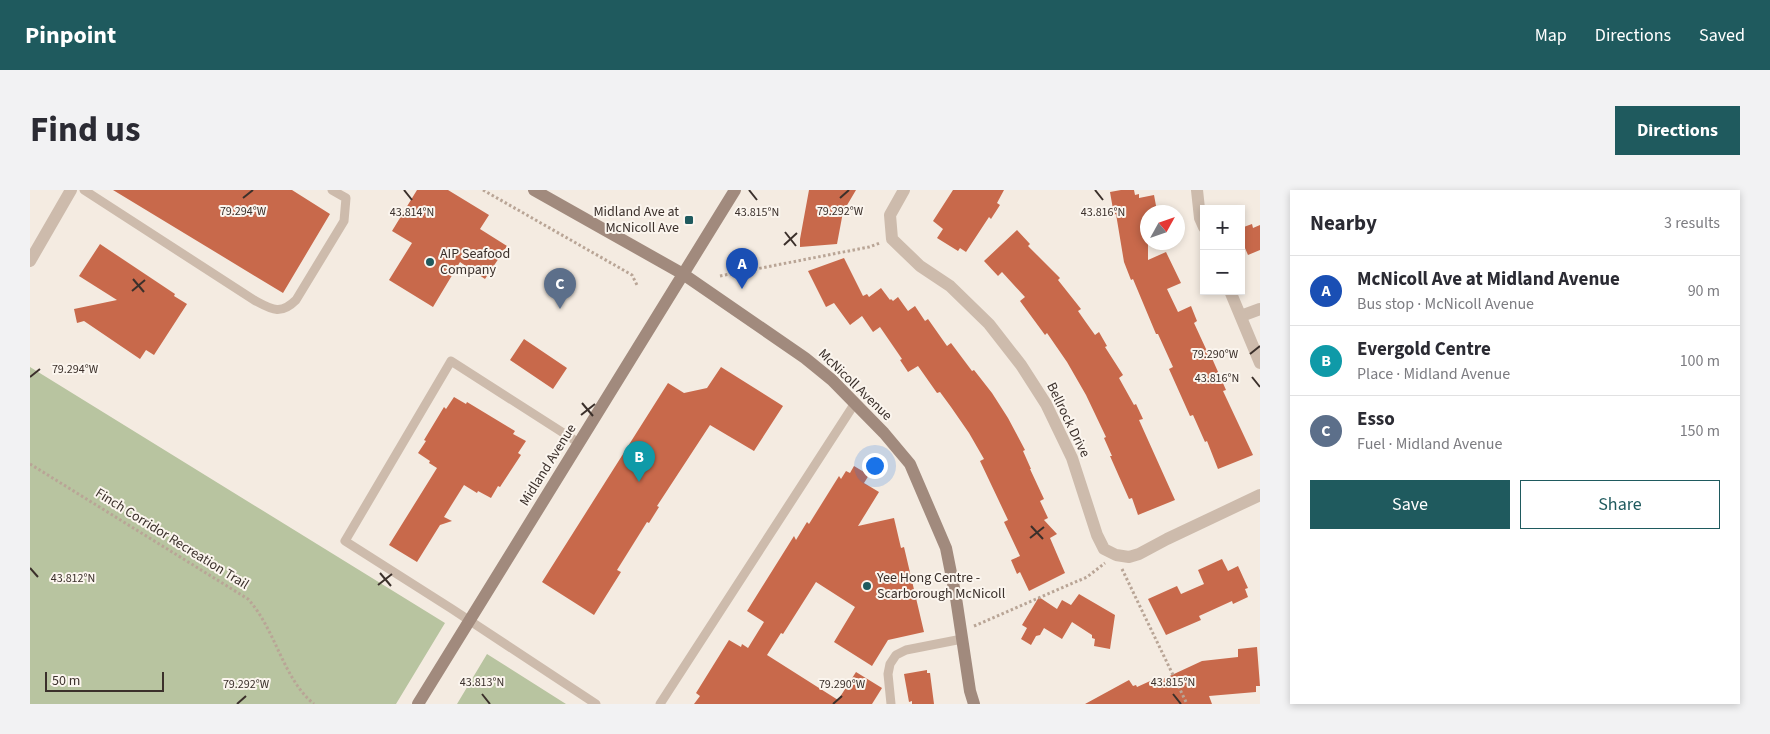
<!DOCTYPE html>
<html lang="en">
<head>
<meta charset="utf-8">
<style>
  :root { --surface:#fff; --page:#f2f2f3; --text:#2b2b33; --muted:#7c7c81; --line:#e1e1e2; --accent:#1f5a5e }
  body { margin:0; font-family:"Source Sans 3",sans-serif; background:var(--page); color:var(--text) }
  .controls { position:absolute; right:15px; top:15px; display:grid; overflow:hidden; border-radius:0px; box-shadow:0 2px 8px #0003 }
  .controls button { width:45px; height:45px; display:grid; place-items:center; padding:0; border:0; border-bottom:1px solid var(--line); background:var(--surface); color:var(--text); font:25px sans-serif }
  .compass { position:absolute; left:1110px; top:15px; width:45px; height:45px; border-radius:50%; background:var(--surface); box-shadow:0 2px 8px #0003; rotate:50deg }
  .scale { position:absolute; left:15px; bottom:12px; width:119px; box-sizing:border-box; padding-left:5px; border:2px solid #3b302b; border-top:0; font-size:14px; line-height:18px; white-space:nowrap; color:#3b302b; -webkit-text-stroke:4px #fbf5ee; paint-order:stroke }
  .you { position:absolute; left:844px; top:275px; width:18px; height:18px; margin:-12px; border:4px solid #fff; border-radius:50%; background:#1a73e8; box-shadow:0 0 0 8px #1a73e833 }
  .badge { display:grid; place-items:center; width:32px; height:32px; border-radius:50%; background:var(--accent); color:#fff; font-size:16px; font-weight:700 }
  .pin { position:absolute; translate:-50% -41px; filter:drop-shadow(0 1px 2px #0008) }
  .pin::after { content:''; position:absolute; top:26px; width:18px; height:15px; background:inherit; clip-path:polygon(0 0,100% 0,50% 100%) }
  .list { margin:0; padding:0; list-style:none }
  h2 { display:flex; justify-content:space-between; align-items:center; height:65px; margin:0; padding:0 20px; font-size:21px }
  h2 small { font-size:16px; font-weight:400; color:var(--muted) }
  .list li { display:grid; grid-template-columns:32px 1fr auto; gap:15px; align-items:center; box-sizing:border-box; height:70px; padding:0 20px; border-top:1px solid var(--line) }
  .list b { display:block; font-size:19px; white-space:nowrap }
  .list p { margin:0; font-size:16px; white-space:nowrap; color:var(--muted) }
  .list em { font-size:16px; font-style:normal; color:var(--muted) }
  .actions { display:flex; gap:10px; padding:15px 20px }
  .actions a { flex:1; padding:11px 0; border:1px solid var(--accent); border-radius:0px; text-align:center; font-size:18px; color:var(--accent) }
  .actions .main { background:var(--accent); color:#fff }
  .map { position:relative; flex:none; width:1230px; height:514px; overflow:hidden; border-radius:0px }
  header { display:flex; align-items:center; gap:30px; box-sizing:border-box; height:70px; padding:0 25px; background:var(--accent); color:#fff }
  header strong { font-size:24px }
  nav { display:flex; gap:28px; margin-inline-start:auto; font-size:18px }
  .intro { display:flex; align-items:center; justify-content:space-between; box-sizing:border-box; height:120px; padding:0 30px }
  h1 { margin:0; font-size:35px }
  .button { padding:12px 22px; border-radius:0px; background:var(--accent); color:#fff; font-size:18px; font-weight:700 }
  main { display:flex; gap:30px; padding:0 30px }
  aside { flex:1; background:var(--surface); border-radius:0px; box-shadow:0 2px 8px #0003 }
  .map>svg:first-child { display:block }
  .green { fill:#b8c4a0 }
  .building { fill:#c8694b }
  .lines { fill:none; stroke-linecap:round; stroke-linejoin:round }
  .path { stroke:#b9a596; stroke-width:3; stroke-dasharray:2.5 2.5; stroke-linecap:butt }
  .service { stroke:#cdbbac; stroke-width:9 }
  .minor { stroke:#cdbbac; stroke-width:12 }
  .tertiary { stroke:#cdbbac; stroke-width:12 }
  .secondary { stroke:#a18a7d; stroke-width:12 }
  .ticks { fill:none; stroke:#3b302b; stroke-width:2 }
  .poi-dot { fill:#1f5a5e; stroke:#fbf5ee; stroke-width:2 }
  .labels { text-anchor:middle; dominant-baseline:central; stroke-width:4; stroke-linejoin:round; paint-order:stroke }
  .poi-label { font-size:14px; fill:#3b302b; stroke:#fbf5ee; text-anchor:start }
  .street-label { font-size:14px; fill:#3b302b; stroke:#fbf5ee }
  .ticks-label { font-size:12px; text-anchor:middle; fill:#3b302b; stroke:#fbf5ee; stroke-width:4; stroke-linejoin:round; paint-order:stroke }
</style>
</head>
<body>
<header>
<strong>Pinpoint</strong>
<nav><a>Map</a><a>Directions</a><a>Saved</a></nav>
</header>
<div class="intro"><h1>Find us</h1><a class="button">Directions</a></div>
<main>
<div class="map">
<svg width="1230" height="514" viewBox="0 0 1230 514">
  <rect width="100%" height="100%" fill="#f4ebe1"/>
  <path class="green" d="M 0,177 L 415,433 L 366,514 L 0,514 Z
    M 457,464 L 536,514 L 427,514 Z"/>
  <path class="building" d="M 83,0 L 262,0 L 300,24 L 253,103 Z
    M 387,0 L 418,0 L 459,25 L 450,39 L 477,56 L 455,89 L 430,72 L 403,117 L 359,90 L 382,53 L 362,41 Z
    M 779,0 L 826,0 L 813,22 L 807,54 L 770,57 L 770,49 Z
    M 923,0 L 974,0 L 967,13 L 970,15 L 961,29 L 959,27 L 936,62 L 930,58 L 928,61 L 907,48 L 913,39 L 903,31 Z
    M 1091,0 L 1104,0 L 1105,5 L 1109,4 L 1109,8 L 1124,5 L 1127,21 L 1118,22 L 1118,70 L 1136,62 L 1151,93 L 1137,99 L 1148,122 L 1161,116 L 1167,131 L 1164,133 L 1176,159 L 1177,159 L 1181,166 L 1196,200 L 1193,201 L 1223,265 L 1188,279 L 1177,251 L 1175,252 L 1163,225 L 1160,226 L 1139,179 L 1143,177 L 1128,144 L 1126,144 L 1103,89 L 1101,90 L 1094,72 L 1086,24 L 1084,25 L 1080,2 Z
    M 1222,34 L 1223,38 L 1230,35 L 1230,60 L 1218,65 L 1211,49 L 1211,38 Z
    M 987,40 L 1000,54 L 998,56 L 1030,88 L 1028,90 L 1051,119 L 1048,121 L 1055,131 L 1065,145 L 1069,142 L 1077,156 L 1075,157 L 1093,185 L 1089,188 L 1104,215 L 1106,214 L 1113,229 L 1109,230 L 1145,310 L 1108,325 L 1102,308 L 1099,309 L 1080,266 L 1082,266 L 1074,248 L 1076,247 L 1056,205 L 1037,172 L 1017,143 L 1015,145 L 990,111 L 995,107 L 972,82 L 968,86 L 954,71 Z
    M 70,54 L 145,104 L 144,106 L 157,114 L 124,165 L 116,160 L 110,169 L 54,131 L 47,133 L 44,119 L 87,110 L 49,86 Z
    M 814,68 L 833,106 L 837,104 L 839,107 L 851,98 L 860,110 L 861,109 L 863,111 L 868,107 L 878,121 L 885,116 L 895,131 L 898,129 L 917,156 L 921,153 L 942,181 L 944,180 L 962,203 L 978,228 L 995,260 L 993,261 L 1001,279 L 1000,279 L 1014,309 L 1010,311 L 1018,328 L 1014,330 L 1027,344 L 1020,348 L 1035,383 L 999,401 L 990,382 L 987,384 L 981,370 L 990,366 L 974,332 L 978,330 L 950,271 L 954,269 L 939,243 L 921,217 L 910,202 L 907,203 L 888,176 L 878,182 L 870,170 L 872,169 L 850,137 L 843,142 L 832,126 L 820,135 L 804,113 L 796,117 L 778,81 Z
    M 494,149 L 537,178 L 523,199 L 480,170 Z
    M 691,177 L 753,216 L 724,261 L 680,235 L 627,316 L 629,317 L 619,333 L 617,332 L 587,380 L 591,382 L 564,425 L 512,392 L 638,193 L 654,203 L 677,198 Z
    M 424,207 L 436,214 L 437,212 L 485,241 L 483,244 L 496,251 L 488,263 L 491,265 L 470,297 L 468,296 L 461,308 L 448,301 L 447,303 L 434,295 L 414,327 L 422,331 L 410,335 L 387,372 L 359,355 L 407,278 L 399,273 L 400,271 L 388,263 L 396,251 L 394,250 L 414,217 L 416,219 Z
    M 824,276 L 839,285 L 834,293 L 849,302 L 828,336 L 864,328 L 871,358 L 874,357 L 894,442 L 858,450 L 842,476 L 804,452 L 825,417 L 786,392 L 753,444 L 751,443 L 737,465 L 808,510 L 826,482 L 852,498 L 842,514 L 664,514 L 670,506 L 666,503 L 699,450 L 711,457 L 712,454 L 718,458 L 734,432 L 717,421 L 764,346 L 766,350 L 777,332 L 779,334 L 809,286 L 811,289 L 816,281 L 820,283 Z
    M 1192,369 L 1198,381 L 1208,376 L 1218,398 L 1215,399 L 1218,407 L 1203,414 L 1202,411 L 1169,426 L 1171,430 L 1136,445 L 1118,409 L 1147,396 L 1151,404 L 1174,394 L 1168,380 Z
    M 1049,404 L 1085,425 L 1080,459 L 1064,456 L 1065,449 L 1062,448 L 1062,445 L 1042,432 L 1032,449 L 1014,438 L 1010,445 L 1006,446 L 1001,455 L 991,449 L 997,438 L 992,435 L 1009,407 L 1027,419 L 1032,410 L 1041,415 Z
    M 1227,457 L 1230,496 L 1226,496 L 1226,502 L 1179,506 L 1182,514 L 1055,514 L 1099,490 L 1103,496 L 1106,495 L 1107,497 L 1129,487 L 1131,490 L 1172,471 L 1208,467 L 1208,459 Z
    M 897,480 L 897,483 L 900,483 L 904,514 L 882,514 L 882,511 L 879,512 L 874,484 Z"/>
  <g class="lines">
    <path class="path" d="M 453,0 L 602,85 L 608,97
      M 690,86 L 839,57 L 850,53
      M 0,274 L 218,409 C 246,440 253,489 284,514
      M 1092,379 L 1157,514
      M 944,436 L 1057,387 L 1075,373"/>
    <path class="service" d="M 54,0 L 224,110 C 241,119 250,126 266,110 L 314,31 L 316,8 L 302,0
      M 549,253 L 421,171 L 315,351 L 422,419 L 566,514
      M 630,514 L 825,213
      M 861,514 L 858,484 L 860,474 L 866,465 L 876,460 L 932,449"/>
    <path class="minor" d="M 874,0 L 860,25 L 862,49 L 890,76 L 920,96 L 959,134 L 991,175 L 1016,214 L 1042,268 L 1067,345 L 1074,359 L 1086,365 L 1099,367 L 1109,364 L 1137,349 L 1230,305
      M 0,71 L 41,0
      M 1211,126 L 1230,119"/>
    <path class="tertiary" d="M 1167,0 L 1170,28 L 1174,37
      M 1200,101 L 1230,173"/>
    <path class="secondary" d="M 504,0 L 653,84 L 775,168 L 802,190 L 854,243 L 880,274 L 916,358 L 926,408 L 940,501 L 944,514
      M 388,514 L 705,0"/>
  </g>
  <path class="ticks" d="M 374,0 L 382,10M 719,0 L 727,10M 1065,0 L 1073,10M 213,8 L 223,0M 810,8 L 819,0M 755,42 L 766,56M 754,55 L 767,43M 103,89 L 114,102M 102,101 L 115,90M 1220,164 L 1230,156M 0,187 L 10,179M 1222,187 L 1230,197M 552,213 L 563,226M 551,225 L 565,214M 1001,336 L 1013,349M 1000,348 L 1014,337M 0,378 L 8,387M 350,383 L 361,396M 348,395 L 362,384M 452,504 L 460,514M 1143,504 L 1151,514M 207,514 L 216,506M 803,514 L 812,506"/>
  <g class="poi-dot">
    <rect x="654" y="25" width="10" height="10" rx="2.5"/>
    <circle cx="400" cy="72" r="5"/>
    <circle cx="837" cy="396" r="5"/>
  </g>
  <g class="labels">
    <g class="poi-label">
      <text x="649" y="22" text-anchor="end">Midland Ave at<tspan x="649" dy="16">McNicoll Ave</tspan></text>
      <text x="410" y="64">AIP Seafood<tspan x="410" dy="16">Company</tspan></text>
      <text x="847" y="388">Yee Hong Centre -<tspan x="847" dy="16">Scarborough McNicoll</tspan></text>
    </g>
    <g class="street-label">
      <text transform="translate(825 195) rotate(44)">McNicoll Avenue</text>
      <text transform="translate(1038 230) rotate(64)">Bellrock Drive</text>
      <text transform="translate(518 275) rotate(-58)">Midland Avenue</text>
      <text transform="translate(142 349) rotate(32)">Finch Corridor Recreation Trail</text>
    </g>
  </g>
  <g class="ticks-label">
    <text x="810" y="25">79.292°W</text>
    <text x="213" y="25">79.294°W</text>
    <text x="382" y="26">43.814°N</text>
    <text x="727" y="26">43.815°N</text>
    <text x="1073" y="26">43.816°N</text>
    <text x="1185" y="168">79.290°W</text>
    <text x="45" y="183">79.294°W</text>
    <text x="1187" y="192">43.816°N</text>
    <text x="43" y="392">43.812°N</text>
    <text x="452" y="496">43.813°N</text>
    <text x="1143" y="496">43.815°N</text>
    <text x="216" y="498">79.292°W</text>
    <text x="812" y="498">79.290°W</text>
  </g>
</svg>
<div class="controls">
<button>+</button>
<button>−</button>
</div>
<svg class="compass" viewBox="-18 -18 36 36"><path d="M0-13l5 13h-10z" fill="#e53935"/><path d="M0 13l5-13h-10z" fill="#7c7c81"/></svg>
<div class="scale">50 m</div>
<div class="you"></div>
<div class="pin badge" style="left:712px;top:99px;background:#1a4fb4">A</div>
<div class="pin badge" style="left:609px;top:292px;background:#0f9aa8">B</div>
<div class="pin badge" style="left:530px;top:119px;background:#5c6f8a">C</div>
</div>
<aside>
<h2>Nearby<small>3 results</small></h2>
<ul class="list">
<li><span class="badge" style="background:#1a4fb4">A</span><div><b>McNicoll Ave at Midland Avenue</b><p>Bus stop · McNicoll Avenue</p></div><em>90 m</em></li>
<li><span class="badge" style="background:#0f9aa8">B</span><div><b>Evergold Centre</b><p>Place · Midland Avenue</p></div><em>100 m</em></li>
<li><span class="badge" style="background:#5c6f8a">C</span><div><b>Esso</b><p>Fuel · Midland Avenue</p></div><em>150 m</em></li>
</ul>
<div class="actions"><a class="main">Save</a><a>Share</a></div>
</aside>
</main>
</body>
</html>
